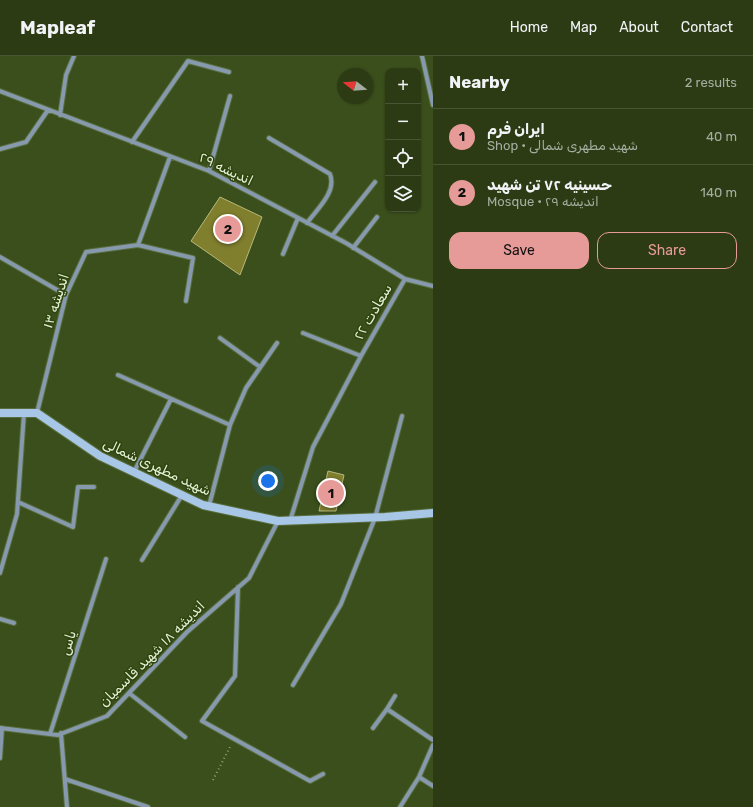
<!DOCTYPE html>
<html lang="en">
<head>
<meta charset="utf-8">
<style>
  :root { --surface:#2c3b14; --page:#34421d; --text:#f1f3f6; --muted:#a6ada0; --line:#485534; --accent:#e69b98 }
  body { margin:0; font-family:Rubik,"Noto Naskh Arabic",sans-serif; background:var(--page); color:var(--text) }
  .controls { position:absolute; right:12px; top:12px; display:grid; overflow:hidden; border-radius:8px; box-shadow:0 1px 3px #0004 }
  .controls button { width:36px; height:36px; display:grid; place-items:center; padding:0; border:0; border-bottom:1px solid var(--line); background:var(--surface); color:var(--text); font:20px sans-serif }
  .compass { position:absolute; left:337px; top:12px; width:36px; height:36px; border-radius:50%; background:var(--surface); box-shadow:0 1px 3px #0004; rotate:287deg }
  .you { position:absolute; left:268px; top:425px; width:14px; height:14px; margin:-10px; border:3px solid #fff; border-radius:50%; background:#1a73e8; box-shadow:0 0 0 6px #1a73e833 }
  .badge { display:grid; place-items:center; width:26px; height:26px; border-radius:50%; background:var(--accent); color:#111; font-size:13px; font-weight:700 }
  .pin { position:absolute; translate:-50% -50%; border:2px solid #fff; box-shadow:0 1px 4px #0006 }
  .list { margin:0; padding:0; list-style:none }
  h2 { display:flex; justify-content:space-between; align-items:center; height:52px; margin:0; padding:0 16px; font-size:17px }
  h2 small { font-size:13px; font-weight:400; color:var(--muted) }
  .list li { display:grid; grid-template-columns:26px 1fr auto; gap:12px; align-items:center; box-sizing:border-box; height:56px; padding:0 16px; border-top:1px solid var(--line) }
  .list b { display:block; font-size:15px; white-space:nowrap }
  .list p { margin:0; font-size:13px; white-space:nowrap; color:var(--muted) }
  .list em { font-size:13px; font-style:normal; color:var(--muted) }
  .actions { display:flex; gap:8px; padding:12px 16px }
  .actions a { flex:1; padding:9px 0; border:1px solid var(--accent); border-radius:12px; text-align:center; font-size:14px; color:var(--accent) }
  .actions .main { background:var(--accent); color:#111 }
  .icon { flex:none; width:22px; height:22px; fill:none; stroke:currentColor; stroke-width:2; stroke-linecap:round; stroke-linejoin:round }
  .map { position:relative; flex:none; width:433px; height:751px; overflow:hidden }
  header { display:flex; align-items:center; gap:24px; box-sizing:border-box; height:56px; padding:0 20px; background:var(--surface); border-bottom:1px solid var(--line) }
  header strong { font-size:19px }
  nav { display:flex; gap:22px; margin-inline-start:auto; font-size:14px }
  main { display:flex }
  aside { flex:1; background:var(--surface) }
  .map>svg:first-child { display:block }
  .building { fill:#807f2e; stroke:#b8b87b }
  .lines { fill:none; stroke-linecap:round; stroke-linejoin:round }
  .street-casing { stroke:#586c3c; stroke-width:6 }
  .secondary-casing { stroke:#586c3c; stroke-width:10 }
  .path { stroke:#8e9f77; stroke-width:2; stroke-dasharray:1 3; stroke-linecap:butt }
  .street { stroke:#8699ad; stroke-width:4 }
  .secondary { stroke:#a8c7e6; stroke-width:8 }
  .labels { text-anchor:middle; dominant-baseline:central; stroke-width:3; stroke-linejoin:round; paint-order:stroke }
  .street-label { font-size:14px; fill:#e2f0d4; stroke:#30440f }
</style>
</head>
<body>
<header>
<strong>Mapleaf</strong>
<nav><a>Home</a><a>Map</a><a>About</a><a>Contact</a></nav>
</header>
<main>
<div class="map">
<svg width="433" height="751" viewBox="0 0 433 751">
  <rect width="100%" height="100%" fill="#3a4f1b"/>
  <path class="building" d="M 220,141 L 262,161 L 240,219 L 191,185 Z
    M 328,415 L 344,419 L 336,455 L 319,455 Z"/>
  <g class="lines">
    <defs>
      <path id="street" d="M 422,0 L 433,49
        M 0,35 L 209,115 L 346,187 L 405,223 L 433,230
        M 60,59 L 66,19 L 74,0
        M 269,82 L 330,118 C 337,136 317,153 307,167
        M 132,86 L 188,5 L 229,16
        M 0,93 L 26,86 L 48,54
        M 209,115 L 230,40
        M 332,180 L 375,126
        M 138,189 L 170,101
        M 353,192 L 377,161
        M 283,198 L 298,162
        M 0,201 L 66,239
        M 303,277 L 361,300
        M 220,282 L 260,311
        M 118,319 L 230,369
        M 37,357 L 66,239 L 86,196 L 138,189 L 193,202 L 186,245
        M 134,416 L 171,343
        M 18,446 L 73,471 L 78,431 L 94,431
        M 209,450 L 230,369 L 246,332 L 277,287
        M 290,465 L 313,391 L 361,300 L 405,223
        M 142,504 L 182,439
        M 0,517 L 17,458 L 24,357
        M 238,531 L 235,620 L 202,665 L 310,725 L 323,718
        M 0,563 L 14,567
        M 293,629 L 341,548 L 375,462 L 402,360
        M 129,637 L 185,681
        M 387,653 L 395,640
        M 0,672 L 58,679 L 107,660 L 187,576 L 249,522 L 278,465
        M 373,672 L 387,653 L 433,684
        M 61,677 L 67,751
        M 50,678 L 106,503
        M 0,702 L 2,672
        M 419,721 L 433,730
        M 65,723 L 148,751
        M 400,751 L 419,721 L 433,689"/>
      <path id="secondary" d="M 0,357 L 37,357 L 100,400 L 203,449 L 278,465 L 385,461 L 433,457"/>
    </defs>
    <use href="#street" class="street-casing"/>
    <use href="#secondary" class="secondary-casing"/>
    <path class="path" d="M 213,724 L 231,689"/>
    <use href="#street" class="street"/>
    <use href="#secondary" class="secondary"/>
  </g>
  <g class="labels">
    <g class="street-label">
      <text transform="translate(226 113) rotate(26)">اندیشه ۲۹</text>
      <text transform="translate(56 245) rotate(-72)">اندیشه ۱۳</text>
      <text transform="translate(373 256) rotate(-60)">سعادت ۲۲</text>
      <text transform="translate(157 411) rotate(25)">شهید مطهری شمالی</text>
      <text transform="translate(68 587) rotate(-72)">یاس</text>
      <text transform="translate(152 598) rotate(-45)">اندیشه ۱۸ شهید قاسمیان</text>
    </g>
  </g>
</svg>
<div class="controls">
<button>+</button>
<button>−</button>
<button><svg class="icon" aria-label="locate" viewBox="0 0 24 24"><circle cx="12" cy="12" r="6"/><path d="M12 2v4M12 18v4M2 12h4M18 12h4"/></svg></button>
<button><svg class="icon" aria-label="layers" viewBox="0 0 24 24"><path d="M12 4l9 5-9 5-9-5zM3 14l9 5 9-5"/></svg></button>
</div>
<svg class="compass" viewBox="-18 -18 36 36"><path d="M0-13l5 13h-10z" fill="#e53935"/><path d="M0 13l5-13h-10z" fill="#a6ada0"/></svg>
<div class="you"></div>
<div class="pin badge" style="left:331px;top:437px">1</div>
<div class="pin badge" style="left:228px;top:173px">2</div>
</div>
<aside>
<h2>Nearby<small>2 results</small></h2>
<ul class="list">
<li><span class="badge">1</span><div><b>ایران فرم</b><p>Shop · شهید مطهری شمالی</p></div><em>40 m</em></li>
<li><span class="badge">2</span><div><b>حسینیه ۷۲ تن شهید</b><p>Mosque · اندیشه ۲۹</p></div><em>140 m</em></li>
</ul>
<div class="actions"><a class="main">Save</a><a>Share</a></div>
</aside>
</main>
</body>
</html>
